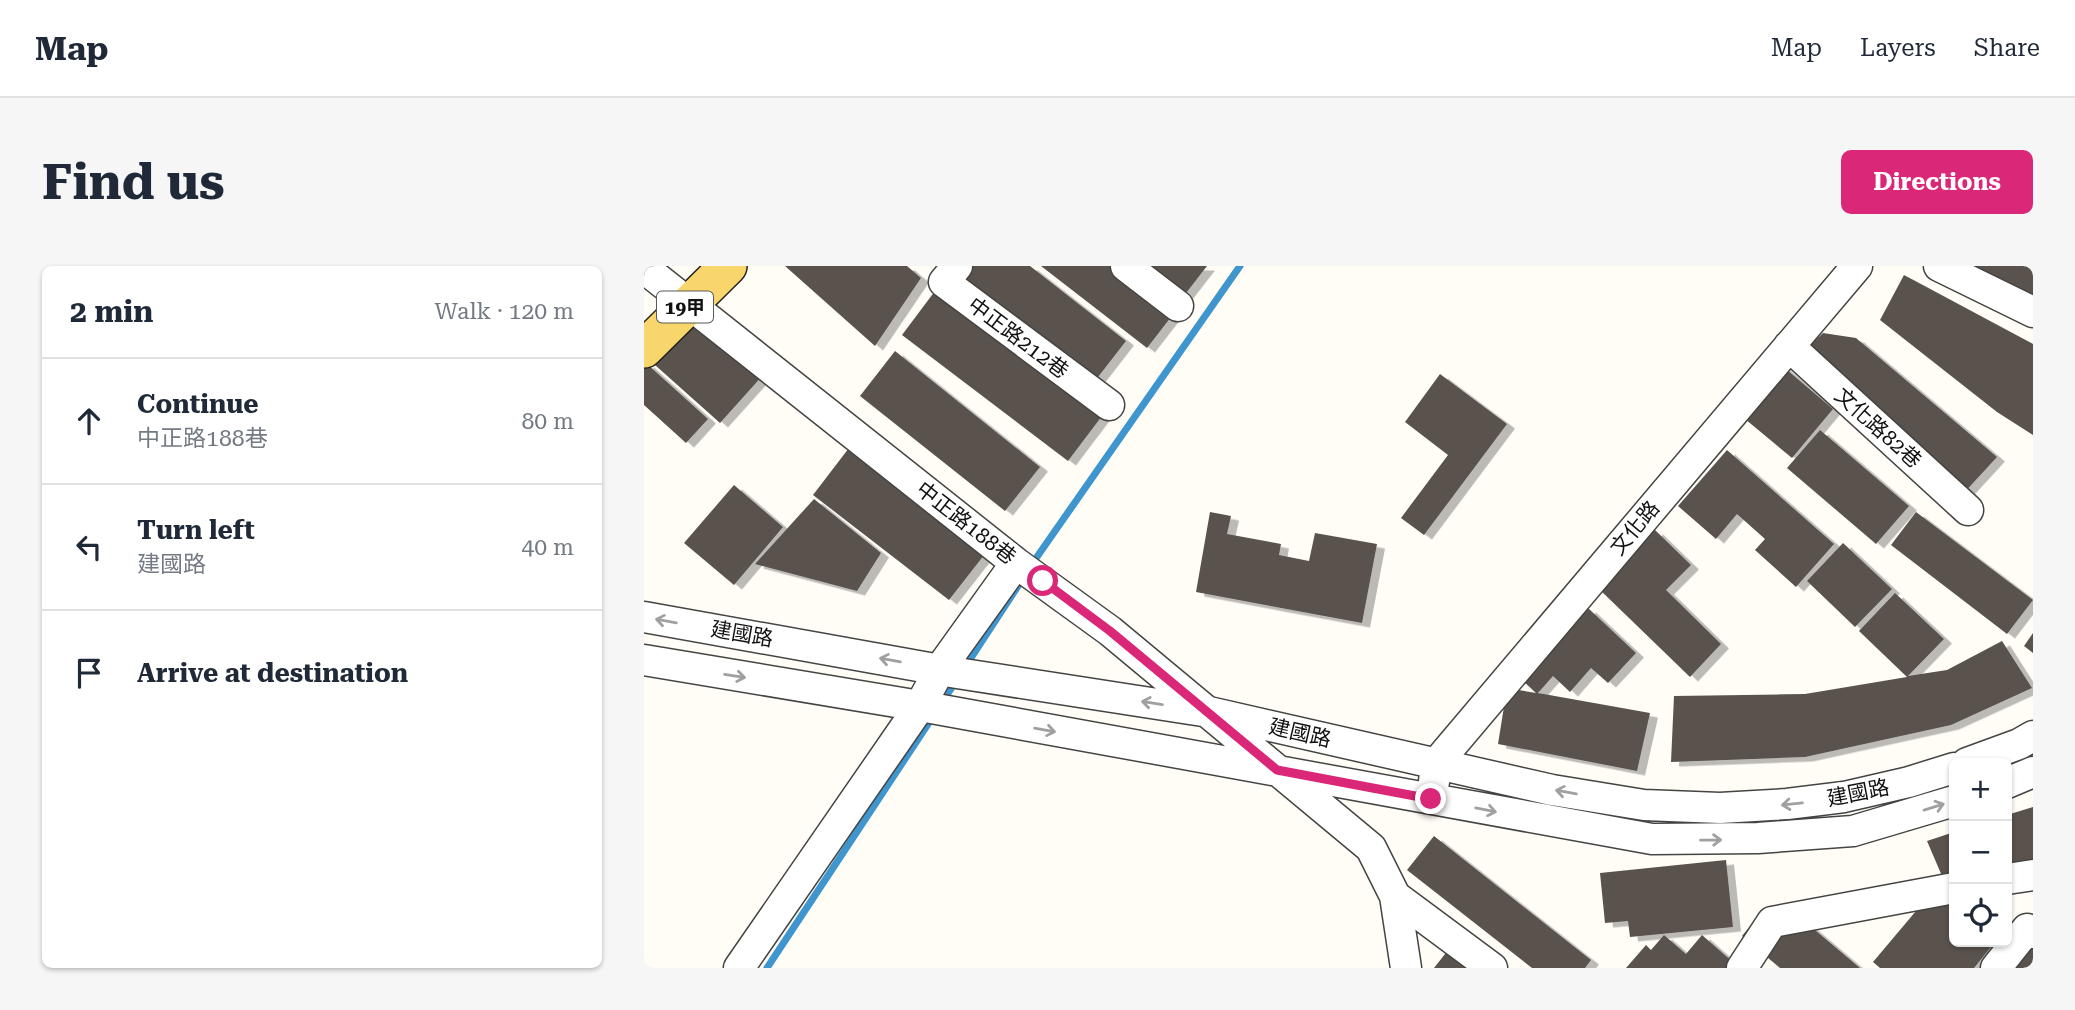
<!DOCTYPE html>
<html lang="en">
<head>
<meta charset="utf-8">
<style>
  :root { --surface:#fff; --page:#f6f6f7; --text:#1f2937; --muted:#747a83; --line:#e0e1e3; --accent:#db2777 }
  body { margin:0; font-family:"Roboto Serif","Noto Sans TC",serif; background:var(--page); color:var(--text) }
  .controls { position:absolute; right:21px; bottom:21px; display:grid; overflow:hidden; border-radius:10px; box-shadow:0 2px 5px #0004 }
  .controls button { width:63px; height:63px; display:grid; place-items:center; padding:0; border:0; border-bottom:2px solid var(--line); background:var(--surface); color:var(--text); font:35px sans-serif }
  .stop { position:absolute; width:21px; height:21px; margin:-16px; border:5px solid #db2777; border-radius:50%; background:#fff }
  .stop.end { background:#db2777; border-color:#fff; box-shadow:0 2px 7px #0008 }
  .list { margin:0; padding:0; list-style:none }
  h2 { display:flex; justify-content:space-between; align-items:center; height:91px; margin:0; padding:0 28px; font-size:30px }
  h2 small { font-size:23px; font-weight:400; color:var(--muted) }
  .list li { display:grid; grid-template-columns:46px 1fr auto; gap:21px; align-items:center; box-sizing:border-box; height:126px; padding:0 28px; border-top:2px solid var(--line) }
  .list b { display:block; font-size:26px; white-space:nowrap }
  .list p { margin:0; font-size:23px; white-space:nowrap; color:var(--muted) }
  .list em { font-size:23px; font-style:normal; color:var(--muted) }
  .icon { flex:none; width:38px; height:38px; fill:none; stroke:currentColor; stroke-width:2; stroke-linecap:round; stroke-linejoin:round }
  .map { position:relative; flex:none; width:1389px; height:702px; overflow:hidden; border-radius:10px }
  header { display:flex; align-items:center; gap:42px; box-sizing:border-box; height:98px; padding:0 35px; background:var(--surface); border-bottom:2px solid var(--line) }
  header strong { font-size:33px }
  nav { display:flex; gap:38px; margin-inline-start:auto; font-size:24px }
  .intro { display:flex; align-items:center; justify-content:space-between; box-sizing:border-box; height:168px; padding:0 42px }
  h1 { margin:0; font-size:49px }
  .button { padding:18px 32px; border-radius:10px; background:var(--accent); color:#fff; font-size:24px; font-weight:700 }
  main { display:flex; gap:42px; padding:0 42px }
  aside { flex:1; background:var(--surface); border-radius:10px; box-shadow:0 2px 5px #0004 }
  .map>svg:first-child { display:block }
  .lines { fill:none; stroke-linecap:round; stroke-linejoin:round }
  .stream { stroke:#3f96cf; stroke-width:7 }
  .building { fill:#5a524d; filter:url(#shadow) }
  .minor-casing { stroke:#444; stroke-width:33 }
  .major-casing { stroke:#222; stroke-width:40 }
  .minor { stroke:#fff; stroke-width:30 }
  .major { stroke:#f9d66b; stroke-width:37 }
  .oneway { stroke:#a0a0a0 }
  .route { stroke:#db2777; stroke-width:9 }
  .labels { text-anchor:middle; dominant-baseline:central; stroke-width:7; stroke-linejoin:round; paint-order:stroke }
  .shield { fill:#fff; stroke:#585858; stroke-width:2 }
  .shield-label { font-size:19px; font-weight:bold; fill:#111 }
  .street-label { font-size:21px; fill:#111; stroke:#fff }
</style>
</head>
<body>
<header>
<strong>Map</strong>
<nav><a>Map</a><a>Layers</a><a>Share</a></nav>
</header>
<div class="intro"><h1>Find us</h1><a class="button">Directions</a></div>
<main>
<aside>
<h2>2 min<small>Walk · 120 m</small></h2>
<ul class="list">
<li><svg class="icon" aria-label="ahead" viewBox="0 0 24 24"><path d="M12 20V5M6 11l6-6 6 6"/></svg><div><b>Continue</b><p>中正路188巷</p></div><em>80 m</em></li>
<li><svg class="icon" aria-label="left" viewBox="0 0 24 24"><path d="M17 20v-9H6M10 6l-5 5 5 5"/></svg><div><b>Turn left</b><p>建國路</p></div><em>40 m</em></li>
<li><svg class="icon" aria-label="arrive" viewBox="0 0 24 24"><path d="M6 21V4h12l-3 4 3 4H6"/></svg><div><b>Arrive at destination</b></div></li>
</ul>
</aside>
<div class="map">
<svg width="1389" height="702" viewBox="0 0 1389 702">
  <defs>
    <filter id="shadow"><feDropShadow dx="8" dy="4.5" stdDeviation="0" flood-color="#0004"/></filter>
  </defs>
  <rect width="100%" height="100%" fill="#fffdf5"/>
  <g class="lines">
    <path class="stream" d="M 388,298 L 596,0
      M 321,401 L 380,311
      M 298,436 L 313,414
      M 123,702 L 290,449"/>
  </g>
  <path class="building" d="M 141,0 L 263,0 L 277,12 L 231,80 Z
    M 316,0 L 386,0 L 482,75 L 447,120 L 307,11 Z
    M 397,0 L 479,0 L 534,42 L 503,82 Z
    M 500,0 L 563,0 L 539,31 Z
    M 1314,0 L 1389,0 L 1389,39 Z
    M 1260,9 L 1389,78 L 1389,169 L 1353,146 L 1236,54 Z
    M 294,21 L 461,146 L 424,195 L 258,69 Z
    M 46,42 L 120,108 L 76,157 L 2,91 Z
    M 1179,67 L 1212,72 L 1353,191 L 1318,229 L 1153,91 Z
    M 251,85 L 396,201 L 361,245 L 216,130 Z
    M 2,97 L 64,153 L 42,177 L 0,139 L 0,99 Z
    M 1136,98 L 1189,143 L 1148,192 L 1095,148 Z
    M 796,108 L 863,158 L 780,269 L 757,252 L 804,189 L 761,156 Z
    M 1176,164 L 1265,240 L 1232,278 L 1143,202 Z
    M 208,178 L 344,284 L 305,334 L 169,229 Z
    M 1083,184 L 1190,278 L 1152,321 L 1111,284 L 1121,273 L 1093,248 L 1072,273 L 1034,240 Z
    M 90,219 L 139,261 L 90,319 L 40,277 Z
    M 170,233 L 237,287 L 213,325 L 111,298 Z
    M 566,246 L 587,250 L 583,268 L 637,278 L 635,289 L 665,295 L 671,267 L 733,278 L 718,357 L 552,326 Z
    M 1272,246 L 1389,334 L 1363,368 L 1247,279 Z
    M 1011,264 L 1047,299 L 1022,324 L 1077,378 L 1046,411 L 954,322 Z
    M 1199,277 L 1248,323 L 1211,361 L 1163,315 Z
    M 1251,327 L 1300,373 L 1264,410 L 1303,404 L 1358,375 L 1388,422 L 1307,459 L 1161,491 L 1027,496 L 1030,430 L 1161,428 L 1263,411 L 1215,365 Z
    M 944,342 L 992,387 L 964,417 L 947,402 L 926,426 L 909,410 L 894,427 L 1006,447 L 993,505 L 854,478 L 863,422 L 892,427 L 878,414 Z
    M 1389,367 L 1389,387 L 1380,380 Z
    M 1389,541 L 1389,602 L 1363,608 L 1363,549 Z
    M 1310,566 L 1310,613 L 1298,610 L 1283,575 Z
    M 790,570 L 947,694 L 941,702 L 888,702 L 763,604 Z
    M 1082,594 L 1089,661 L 986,671 L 984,655 L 961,657 L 956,607 Z
    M 1310,636 L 1310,676 L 1351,676 L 1330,702 L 1236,702 L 1229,696 L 1272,645 Z
    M 1152,648 L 1216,702 L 1136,702 L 1098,670 L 1112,653 Z
    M 1020,669 L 1042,688 L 1058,669 L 1090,697 L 1085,702 L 982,702 L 1002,679 L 1007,684 Z
    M 812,674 L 848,702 L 790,702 Z
    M 1389,678 L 1389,702 L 1359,702 Z"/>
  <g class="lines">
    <defs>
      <path id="minor" d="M 313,0 L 300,16 L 465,139
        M 482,0 L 534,40
        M 1295,0 L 1389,46
        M 0,2 L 372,297 L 466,365 L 727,582 L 751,630 L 762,702
        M 1145,80 L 1324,244
        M 0,351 L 313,407 L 565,446 L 908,524 L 1000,539 L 1076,542 L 1143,538 L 1200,531 L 1265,516 L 1310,502
        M 0,394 L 276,440 L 1008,573 L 1114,572 L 1209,565 L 1310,535
        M 1323,497 L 1375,478 L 1389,470
        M 790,516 L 792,498 L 1213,0
        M 1363,517 L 1389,506
        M 1363,613 L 1389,609
        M 751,630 L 848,702
        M 95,702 L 276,440 L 296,403 L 372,297
        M 1098,702 L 1128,656 L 1310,622
        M 1352,702 L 1383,663 L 1389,667"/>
      <path id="major" d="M 0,83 L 84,0"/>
    </defs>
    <use href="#minor" class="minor-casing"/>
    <use href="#major" class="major-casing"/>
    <use href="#minor" class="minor"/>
    <use href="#major" class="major"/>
  </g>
  <defs><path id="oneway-shaft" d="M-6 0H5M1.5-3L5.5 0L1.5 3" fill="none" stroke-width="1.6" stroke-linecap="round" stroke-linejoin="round" transform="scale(1.75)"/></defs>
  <g class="oneway">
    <use href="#oneway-shaft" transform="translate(22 355) rotate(-170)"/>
    <use href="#oneway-shaft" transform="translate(246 394) rotate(-170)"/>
    <use href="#oneway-shaft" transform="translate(91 410) rotate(9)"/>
    <use href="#oneway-shaft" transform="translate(508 437) rotate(-171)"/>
    <use href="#oneway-shaft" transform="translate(401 464) rotate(10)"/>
    <use href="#oneway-shaft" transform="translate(922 526) rotate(-170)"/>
    <use href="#oneway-shaft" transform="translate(1148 538) rotate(174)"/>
    <use href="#oneway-shaft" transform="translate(1290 541) rotate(-17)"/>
    <use href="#oneway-shaft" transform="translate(842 544) rotate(11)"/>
    <use href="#oneway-shaft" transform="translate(1067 574) rotate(-1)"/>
  </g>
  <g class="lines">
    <path class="route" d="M 399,315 L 466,365 L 633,504 L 787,533"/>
  </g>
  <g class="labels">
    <rect class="shield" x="13" y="25.5" width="56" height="31" rx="5"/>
    <g class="shield-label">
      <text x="41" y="41">19甲</text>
    </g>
    <g class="street-label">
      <text transform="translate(374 72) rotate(37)">中正路212巷</text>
      <text transform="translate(1234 162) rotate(42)">文化路82巷</text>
      <text transform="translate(322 257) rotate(38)">中正路188巷</text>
      <text transform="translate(991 262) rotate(-50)">文化路</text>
      <text transform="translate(98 368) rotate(10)">建國路</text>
      <text transform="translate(656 467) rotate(13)">建國路</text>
      <text transform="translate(1214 527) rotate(-11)">建國路</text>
    </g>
  </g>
</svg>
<div class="controls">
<button>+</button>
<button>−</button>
<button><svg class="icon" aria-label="locate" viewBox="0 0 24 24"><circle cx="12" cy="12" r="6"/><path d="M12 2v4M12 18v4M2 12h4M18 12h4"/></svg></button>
</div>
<div class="stop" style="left:399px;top:315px"></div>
<div class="stop end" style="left:787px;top:533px"></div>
</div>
</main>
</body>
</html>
